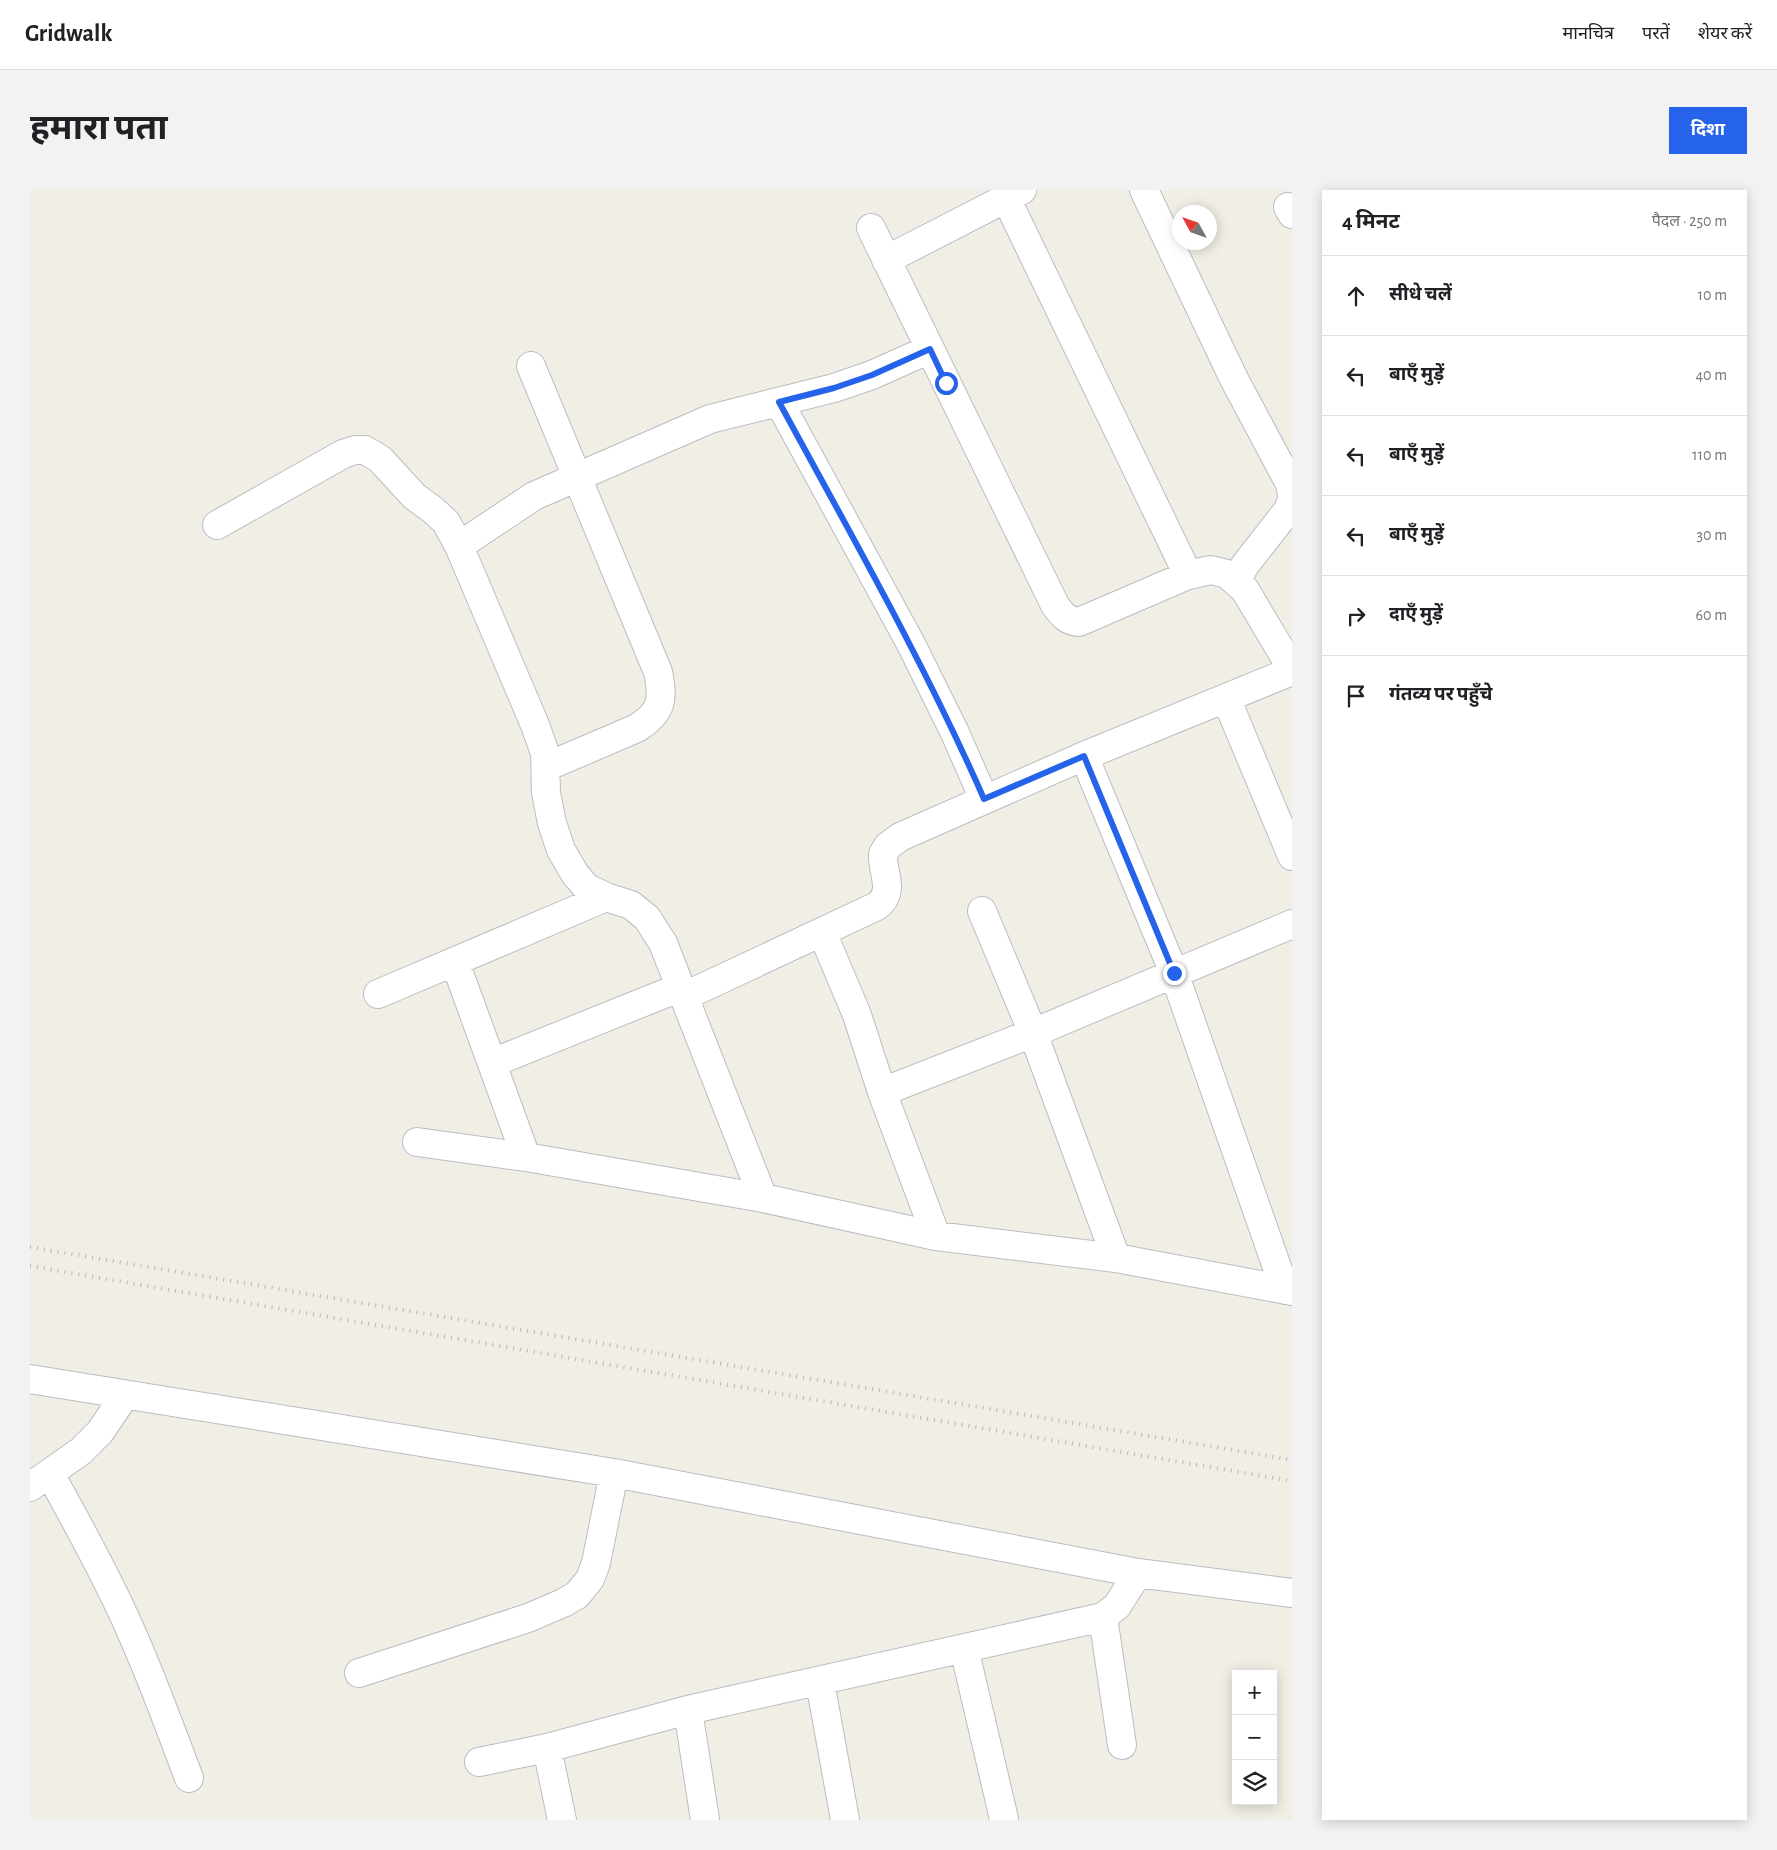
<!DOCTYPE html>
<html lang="hi">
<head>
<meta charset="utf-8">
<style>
  :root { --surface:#fff; --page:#f2f2f2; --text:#202124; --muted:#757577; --line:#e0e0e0; --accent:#2563eb }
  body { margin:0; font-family:"Alegreya Sans","Noto Sans Devanagari",sans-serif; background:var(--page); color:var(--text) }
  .controls { position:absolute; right:15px; bottom:15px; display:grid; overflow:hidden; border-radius:0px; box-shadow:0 2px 12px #0003 }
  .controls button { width:45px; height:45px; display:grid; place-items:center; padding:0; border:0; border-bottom:1px solid var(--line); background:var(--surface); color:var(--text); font:25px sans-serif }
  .compass { position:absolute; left:1142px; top:15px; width:45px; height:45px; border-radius:50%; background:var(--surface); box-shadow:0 2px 12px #0003; rotate:310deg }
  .stop { position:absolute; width:15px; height:15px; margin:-11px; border:4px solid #2563eb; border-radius:50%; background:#fff }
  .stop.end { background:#2563eb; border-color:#fff; box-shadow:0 1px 5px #0008 }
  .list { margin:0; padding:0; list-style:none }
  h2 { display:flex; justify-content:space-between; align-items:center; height:65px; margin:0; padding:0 20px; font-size:21px }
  h2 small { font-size:16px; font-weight:400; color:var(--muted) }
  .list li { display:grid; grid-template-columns:32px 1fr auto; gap:15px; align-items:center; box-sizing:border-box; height:80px; padding:0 20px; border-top:1px solid var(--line) }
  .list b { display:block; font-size:19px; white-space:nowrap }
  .list em { font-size:16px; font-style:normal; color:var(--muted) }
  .icon { flex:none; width:28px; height:28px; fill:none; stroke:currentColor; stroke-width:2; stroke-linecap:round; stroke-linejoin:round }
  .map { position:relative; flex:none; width:1262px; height:1630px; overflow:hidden; border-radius:0px }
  header { display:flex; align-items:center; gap:30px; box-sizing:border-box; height:70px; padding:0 25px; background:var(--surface); border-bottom:1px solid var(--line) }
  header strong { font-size:24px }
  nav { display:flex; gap:28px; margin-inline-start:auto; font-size:18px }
  .intro { display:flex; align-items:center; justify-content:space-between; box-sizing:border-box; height:120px; padding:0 30px }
  h1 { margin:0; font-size:35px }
  .button { padding:12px 22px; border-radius:0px; background:var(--accent); color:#fff; font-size:18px; font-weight:700 }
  main { display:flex; gap:30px; padding:0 30px }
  aside { flex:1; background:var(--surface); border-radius:0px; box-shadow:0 2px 12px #0003 }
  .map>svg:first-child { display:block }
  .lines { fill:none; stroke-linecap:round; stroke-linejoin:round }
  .street-casing { stroke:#babdc2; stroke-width:30 }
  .street { stroke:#fff; stroke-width:28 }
  .rail { stroke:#b6b7b7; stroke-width:4; stroke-dasharray:1 6; stroke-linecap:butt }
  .route { stroke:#2563eb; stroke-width:6 }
</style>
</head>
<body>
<header>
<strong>Gridwalk</strong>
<nav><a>मानचित्र</a><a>परतें</a><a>शेयर करें</a></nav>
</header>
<div class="intro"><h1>हमारा पता</h1><a class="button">दिशा</a></div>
<main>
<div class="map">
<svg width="1262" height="1630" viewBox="0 0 1262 1630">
  <rect width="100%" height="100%" fill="#f0eee5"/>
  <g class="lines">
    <defs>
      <path id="street" d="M 1114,0 L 1204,189 L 1260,294 L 1262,305
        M 976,8 L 1158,385
        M 1258,17 L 1262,24
        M 841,38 L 1025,415 C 1032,425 1037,431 1049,432 L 1158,385 L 1181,380 L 1197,384 L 1215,400 L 1262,479
        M 856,70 L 992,0
        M 501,176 L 628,482 C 634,510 632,522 607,538 L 516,577
        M 749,212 L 881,454 L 925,543 L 954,609
        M 187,335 L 313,264 L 325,260 L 335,260 L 350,269 L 384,306 L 403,320 L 416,332 L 429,356 L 505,535 L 515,563 L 516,603 L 522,633 L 531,660 L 545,684 L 557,698 L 576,707 L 601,715 L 617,728 L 633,753 L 733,1008
        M 429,356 L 504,306 L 680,229 L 804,198 L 842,185 L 900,159
        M 1206,391 L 1215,375 L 1258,320 L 1262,310
        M 1196,508 L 1262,666
        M 1054,566 L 1144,783 L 1255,1100
        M 952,721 L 1003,843 L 1086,1068
        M 792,742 L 827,825 L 852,902 L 906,1046
        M 425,772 L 496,967
        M 348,804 L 576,707
        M 655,806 L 847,716 C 866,701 852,684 853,664 L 858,656 L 870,647 L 1054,566 L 1262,481
        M 462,873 L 651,797
        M 852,902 L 1003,843 L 1262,734
        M 387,952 L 496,967 L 733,1008 L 906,1046 L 1086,1068 L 1262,1101
        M 0,1189 L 584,1283 L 1108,1383 L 1262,1403
        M 20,1284 C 44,1327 68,1371 89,1415 C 116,1472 137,1530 159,1588
        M 0,1297 L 51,1261 L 70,1242 L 95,1205
        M 1073,1427 L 1092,1555
        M 934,1458 L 974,1629
        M 329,1483 L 498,1428 L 533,1413 L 547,1405 L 560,1389 L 566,1373 L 584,1283
        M 790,1492 L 815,1630
        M 658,1520 L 675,1630
        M 517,1558 L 532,1630
        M 449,1572 L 517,1558 L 658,1520 L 1073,1427 L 1087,1416 L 1108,1383"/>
    </defs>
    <use href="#street" class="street-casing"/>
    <use href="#street" class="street"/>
    <path class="rail" d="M 0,1057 L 1262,1270
      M 0,1076 L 1262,1291"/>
  </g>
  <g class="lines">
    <path class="route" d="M 916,193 L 900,159 L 842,185 L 804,198 L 749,212 C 820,343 894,472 954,609 L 1054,566 L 1144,783"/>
  </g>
</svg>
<div class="controls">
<button>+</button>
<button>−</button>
<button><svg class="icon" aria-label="layers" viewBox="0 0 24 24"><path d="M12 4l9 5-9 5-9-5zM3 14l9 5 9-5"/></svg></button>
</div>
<svg class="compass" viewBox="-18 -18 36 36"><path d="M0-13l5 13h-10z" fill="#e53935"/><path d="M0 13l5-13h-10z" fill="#757577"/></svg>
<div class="stop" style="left:916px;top:193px"></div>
<div class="stop end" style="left:1144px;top:783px"></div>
</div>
<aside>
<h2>4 मिनट<small>पैदल · 250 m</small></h2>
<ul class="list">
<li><svg class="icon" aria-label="ahead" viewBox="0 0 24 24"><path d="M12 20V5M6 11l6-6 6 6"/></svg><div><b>सीधे चलें</b></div><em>10 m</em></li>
<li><svg class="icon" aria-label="left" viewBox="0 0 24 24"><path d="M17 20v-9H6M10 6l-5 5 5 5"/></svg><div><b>बाएँ मुड़ें</b></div><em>40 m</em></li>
<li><svg class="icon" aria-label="left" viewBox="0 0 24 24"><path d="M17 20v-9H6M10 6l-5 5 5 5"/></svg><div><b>बाएँ मुड़ें</b></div><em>110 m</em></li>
<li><svg class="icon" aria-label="left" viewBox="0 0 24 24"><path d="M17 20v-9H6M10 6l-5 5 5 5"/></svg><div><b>बाएँ मुड़ें</b></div><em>30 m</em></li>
<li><svg class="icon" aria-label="right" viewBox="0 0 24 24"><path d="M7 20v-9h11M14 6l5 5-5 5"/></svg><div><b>दाएँ मुड़ें</b></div><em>60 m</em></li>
<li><svg class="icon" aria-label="arrive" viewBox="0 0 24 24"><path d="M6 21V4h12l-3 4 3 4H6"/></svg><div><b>गंतव्य पर पहुँचे</b></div></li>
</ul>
</aside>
</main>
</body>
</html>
